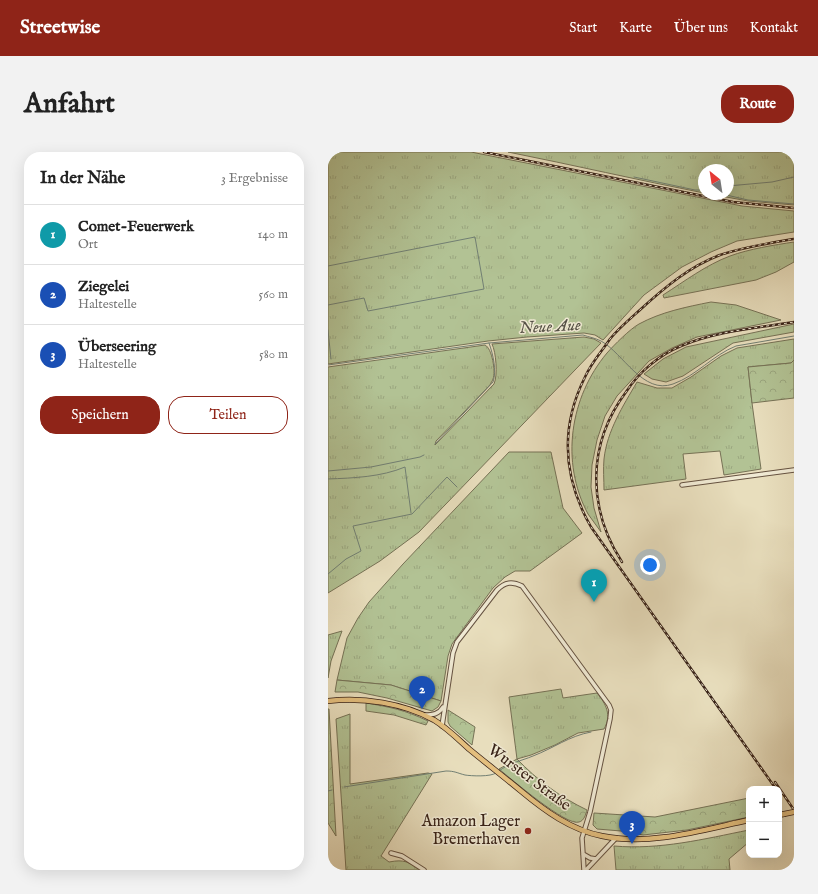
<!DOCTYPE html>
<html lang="de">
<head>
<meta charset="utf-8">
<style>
  :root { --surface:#fff; --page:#f2f2f2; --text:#222; --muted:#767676; --line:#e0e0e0; --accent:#8f2418 }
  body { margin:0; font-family:"IM FELL English",serif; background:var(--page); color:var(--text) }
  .controls { position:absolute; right:12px; bottom:12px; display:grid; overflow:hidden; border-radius:8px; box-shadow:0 4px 16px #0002 }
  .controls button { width:36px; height:36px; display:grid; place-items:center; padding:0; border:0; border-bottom:1px solid var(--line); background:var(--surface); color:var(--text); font:20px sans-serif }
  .compass { position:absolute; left:370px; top:12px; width:36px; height:36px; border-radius:50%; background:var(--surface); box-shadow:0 4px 16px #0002; rotate:330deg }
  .you { position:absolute; left:322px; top:413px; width:14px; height:14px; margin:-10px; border:3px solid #fff; border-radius:50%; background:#1a73e8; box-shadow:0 0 0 6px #1a73e833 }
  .badge { display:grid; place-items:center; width:26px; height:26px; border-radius:50%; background:var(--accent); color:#fff; font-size:13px; font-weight:700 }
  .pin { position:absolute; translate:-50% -33px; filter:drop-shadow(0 1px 2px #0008) }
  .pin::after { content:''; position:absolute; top:21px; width:14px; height:12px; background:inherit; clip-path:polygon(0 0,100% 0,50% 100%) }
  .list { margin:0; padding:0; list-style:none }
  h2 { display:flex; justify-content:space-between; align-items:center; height:52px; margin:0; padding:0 16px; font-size:17px }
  h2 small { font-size:13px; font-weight:400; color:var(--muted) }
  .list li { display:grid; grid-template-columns:26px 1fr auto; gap:12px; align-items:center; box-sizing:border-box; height:60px; padding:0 16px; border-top:1px solid var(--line) }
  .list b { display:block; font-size:15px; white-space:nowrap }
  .list p { margin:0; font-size:13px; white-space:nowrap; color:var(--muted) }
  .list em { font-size:13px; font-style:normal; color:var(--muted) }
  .actions { display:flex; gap:8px; padding:12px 16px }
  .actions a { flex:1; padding:9px 0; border:1px solid var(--accent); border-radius:16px; text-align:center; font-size:14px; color:var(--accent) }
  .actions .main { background:var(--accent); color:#fff }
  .map { position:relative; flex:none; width:466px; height:718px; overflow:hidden; border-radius:16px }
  header { display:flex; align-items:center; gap:24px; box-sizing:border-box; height:56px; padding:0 20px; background:var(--accent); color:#fff }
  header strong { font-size:19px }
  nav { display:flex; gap:22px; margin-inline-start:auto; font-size:14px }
  .intro { display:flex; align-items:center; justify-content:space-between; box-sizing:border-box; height:96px; padding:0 24px }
  h1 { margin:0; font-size:28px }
  .button { padding:10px 18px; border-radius:16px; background:var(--accent); color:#fff; font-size:14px; font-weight:700 }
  main { display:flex; gap:24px; padding:0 24px }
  aside { flex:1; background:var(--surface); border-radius:16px; box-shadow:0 4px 16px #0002 }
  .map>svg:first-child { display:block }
  .grass { fill:url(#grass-tufts); stroke:#767256 }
  .forest { fill:url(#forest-crowns); stroke:#767256 }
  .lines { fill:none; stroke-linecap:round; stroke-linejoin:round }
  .stream { stroke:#717f73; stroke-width:1 }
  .minor-casing { stroke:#655241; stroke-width:5.5 }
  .major-casing { stroke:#392318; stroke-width:6 }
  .minor { stroke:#f0ead4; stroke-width:3.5 }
  .major { stroke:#e4bf7e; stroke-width:4.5 }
  .rail-casing { stroke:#392318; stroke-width:2.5 }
  .rail { stroke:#f0ead4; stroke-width:1; stroke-dasharray:3; stroke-linecap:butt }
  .major-bridge-casing { stroke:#392318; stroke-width:6; stroke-linecap:butt }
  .major-bridge { stroke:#e4bf7e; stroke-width:4.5 }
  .poi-dot { fill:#8f2418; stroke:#f0ead4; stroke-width:1.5 }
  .labels { text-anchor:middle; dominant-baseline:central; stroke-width:3; stroke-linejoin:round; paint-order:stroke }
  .street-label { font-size:16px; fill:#392318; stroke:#f0ead4 }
  .poi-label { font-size:16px; fill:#392318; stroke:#f0ead4; text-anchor:end }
  .water-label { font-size:17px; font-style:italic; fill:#555146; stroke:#f0ead4 }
</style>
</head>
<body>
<header>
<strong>Streetwise</strong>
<nav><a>Start</a><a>Karte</a><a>Über uns</a><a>Kontakt</a></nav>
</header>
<div class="intro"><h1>Anfahrt</h1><a class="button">Route</a></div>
<main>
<aside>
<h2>In der Nähe<small>3 Ergebnisse</small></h2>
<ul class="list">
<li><span class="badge" style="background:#0f9aa8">1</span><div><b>Comet-Feuerwerk</b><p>Ort</p></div><em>140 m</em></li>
<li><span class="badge" style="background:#1a4fb4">2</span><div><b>Ziegelei</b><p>Haltestelle</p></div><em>560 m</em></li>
<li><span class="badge" style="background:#1a4fb4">3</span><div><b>Überseering</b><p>Haltestelle</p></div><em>580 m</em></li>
</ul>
<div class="actions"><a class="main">Speichern</a><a>Teilen</a></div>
</aside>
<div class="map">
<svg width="466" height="718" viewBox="0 0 466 718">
  <defs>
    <pattern id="grass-tufts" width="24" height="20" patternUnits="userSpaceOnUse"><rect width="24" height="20" fill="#b2c294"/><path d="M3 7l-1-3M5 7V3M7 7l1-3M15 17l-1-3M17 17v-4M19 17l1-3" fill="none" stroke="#9aa67f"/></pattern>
    <pattern id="forest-crowns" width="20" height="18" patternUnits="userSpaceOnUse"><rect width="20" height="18" fill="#b2c294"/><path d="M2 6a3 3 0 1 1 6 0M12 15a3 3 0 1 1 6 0" fill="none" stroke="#9aa67f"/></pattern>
  </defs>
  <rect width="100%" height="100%" fill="#e8debd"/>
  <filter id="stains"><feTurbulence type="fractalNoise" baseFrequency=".005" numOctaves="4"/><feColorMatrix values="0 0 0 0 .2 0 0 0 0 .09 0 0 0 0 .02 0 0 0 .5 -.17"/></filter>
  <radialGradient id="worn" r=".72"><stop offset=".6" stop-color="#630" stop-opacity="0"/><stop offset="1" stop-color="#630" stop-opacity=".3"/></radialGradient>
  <path class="grass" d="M 0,0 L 143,0 L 414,54 L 466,59 L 466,80 L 409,89 L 383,100 L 354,115 L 316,143 L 275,188 L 267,183 L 256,181 L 199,185 L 160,189 L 0,212 Z
    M 180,0 L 466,0 L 466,53 L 420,49 L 382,42 L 400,42 L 400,18 L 376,18 L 376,41 C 310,28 245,13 180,0 Z
    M 466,90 L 466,110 L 448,120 L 428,128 L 336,146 L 335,143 C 357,129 378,113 402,104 C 421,97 446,93 466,90 Z
    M 383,150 L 408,153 L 453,168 L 369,185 L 344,196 L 321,209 L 289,244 L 277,264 L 269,288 L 264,313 L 263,335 L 266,356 L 273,380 C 269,374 264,368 260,362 C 232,310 242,245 279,201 C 286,193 302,177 311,172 C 333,160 358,155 383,150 Z
    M 466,172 L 466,180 L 405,191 L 355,224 L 338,230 L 324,227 L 316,222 L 335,207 L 358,195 Z
    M 256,185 L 266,187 L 273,191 L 91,380 L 52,409 L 0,441 L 0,215 L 157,193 C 164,196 168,220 165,227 C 165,228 162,232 162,233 L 108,289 L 107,293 L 166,232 C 170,223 168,200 164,192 Z
    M 466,187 L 466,208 L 463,211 L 420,215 L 424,251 L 433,317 L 396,323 L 392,299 L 355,302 L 358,327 L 276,338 C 276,328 275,317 276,307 C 279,279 295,254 309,230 L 329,236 L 344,236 L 363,225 L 393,204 L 409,196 Z
    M 181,300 L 223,300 L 235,356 L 254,381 L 202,419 L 187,419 L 177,425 L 165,436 L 124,492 L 120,504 L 113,549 L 63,533 L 9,528 L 19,486 L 30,466 L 41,450 L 75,412 Z
    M 14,479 L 3,509 L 0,526 L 0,483 Z
    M 233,537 L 235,546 L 269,541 C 278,552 284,563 276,577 L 250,581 L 227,593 L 203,603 L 189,607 L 181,545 Z
    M 22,562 L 22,632 L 100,621 L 104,622 L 53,704 L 61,710 C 77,707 80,710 93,718 L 18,718 L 8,567 Z
    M 421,678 L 421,690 L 401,707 L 402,718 L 288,718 L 286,694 C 332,698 376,687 421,678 Z"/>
  <path class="forest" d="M 466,208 L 466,246 L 424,251 L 420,215 L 463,211 Z
    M 9,528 L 63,533 L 113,549 L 110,555 L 104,559 L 59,546 L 30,540 L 7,540 Z
    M 38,551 C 62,555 77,558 100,569 L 98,573 L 66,563 L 38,559 Z
    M 0,557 L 1,557 L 8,684 L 0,671 Z
    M 120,558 L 147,575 L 144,593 L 122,574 L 120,570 Z
    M 189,607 C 209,628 232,645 259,658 C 258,662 256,669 251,670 C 239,675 182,626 171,617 Z
    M 421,646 L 421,665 L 359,678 L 315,683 L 293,679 L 269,677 L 265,673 L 266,661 L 327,665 Z"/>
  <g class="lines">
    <path class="stream" d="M 306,25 L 367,38 L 376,38
      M 400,34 L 444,30 L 466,25
      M 394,42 L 420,48 L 466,52
      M 0,114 L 147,85 L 156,137 L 40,159 L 36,146 L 0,153
      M 0,178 L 3,207
      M 0,213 L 161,191 L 255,183 C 261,185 267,186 273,189 C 295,201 315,243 345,232 C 368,224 385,203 408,194 L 466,184
      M 107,292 L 165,230 C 169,219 165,202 161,191
      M 0,319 L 43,315 L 92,305 L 96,303
      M 0,327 C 26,326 53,325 77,315 L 83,361
      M 0,422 L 18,407 L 33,399 L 25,374 L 84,362 L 119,325 L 129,335
      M 171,619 C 181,611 193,609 205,604 C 226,596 241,584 263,580
      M 16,635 L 118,619 C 127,619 129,621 137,623 C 143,624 163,625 168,621
      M 0,639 L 4,638"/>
    <defs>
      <path id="minor" d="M 354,333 L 466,318
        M 97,563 C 105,563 111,562 115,555
        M 114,574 L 125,501 L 129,490 L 136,481 L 169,438 C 177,430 184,429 194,434 L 281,553 L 283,558 L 282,567 L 262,660 L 254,686 L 256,718
        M 63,701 L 74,704 L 96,718
        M 255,702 L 262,706 L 268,707
        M 258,718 L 288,686"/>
      <path id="major" d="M 0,549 C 35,545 75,551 106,568 C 119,576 130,587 141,597 C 158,611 176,625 193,639 C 217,659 243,678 274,684 C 323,694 374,678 421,668
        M 451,663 L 456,662"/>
    </defs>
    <use href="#minor" class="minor-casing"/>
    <use href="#major" class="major-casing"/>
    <use href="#minor" class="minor"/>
    <use href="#major" class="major"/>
    <defs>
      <path id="rail" d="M 156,0 L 405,50 L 466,56
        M 294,410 C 259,356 259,292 298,240 C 311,220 331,203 353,194 C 388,179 429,176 466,170
        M 447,630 L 466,658
        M 448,637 L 263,375 C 235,326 232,275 257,225 C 263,211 274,199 282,187 C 291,176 302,167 313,157 C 336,136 362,114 392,103 C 416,95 442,91 466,87"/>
    </defs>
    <use href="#rail" class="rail-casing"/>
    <use href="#rail" class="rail"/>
    <defs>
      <path id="major-bridge" d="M 456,662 L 466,660"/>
    </defs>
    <use href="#major-bridge" class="major-bridge-casing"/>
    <use href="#major-bridge" class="major-bridge"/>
  </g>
  <circle class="poi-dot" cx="200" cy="679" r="4"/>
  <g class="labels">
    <g class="street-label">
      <text transform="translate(201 626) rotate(37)">Wurster Straße</text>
    </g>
    <g class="poi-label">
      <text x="192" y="670">Amazon Lager<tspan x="192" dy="18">Bremerhaven</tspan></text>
    </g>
    <g class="water-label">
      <text transform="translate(222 175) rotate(-3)">Neue Aue</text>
    </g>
  </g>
  <rect width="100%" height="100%" filter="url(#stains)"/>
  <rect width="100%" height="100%" fill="url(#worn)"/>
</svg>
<div class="controls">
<button>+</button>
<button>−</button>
</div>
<svg class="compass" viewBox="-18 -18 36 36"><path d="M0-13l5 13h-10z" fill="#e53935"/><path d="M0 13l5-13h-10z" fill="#767676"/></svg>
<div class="you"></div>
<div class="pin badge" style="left:266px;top:450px;background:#0f9aa8">1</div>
<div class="pin badge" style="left:94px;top:557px;background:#1a4fb4">2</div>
<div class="pin badge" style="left:304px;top:692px;background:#1a4fb4">3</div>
</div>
</main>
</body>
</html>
